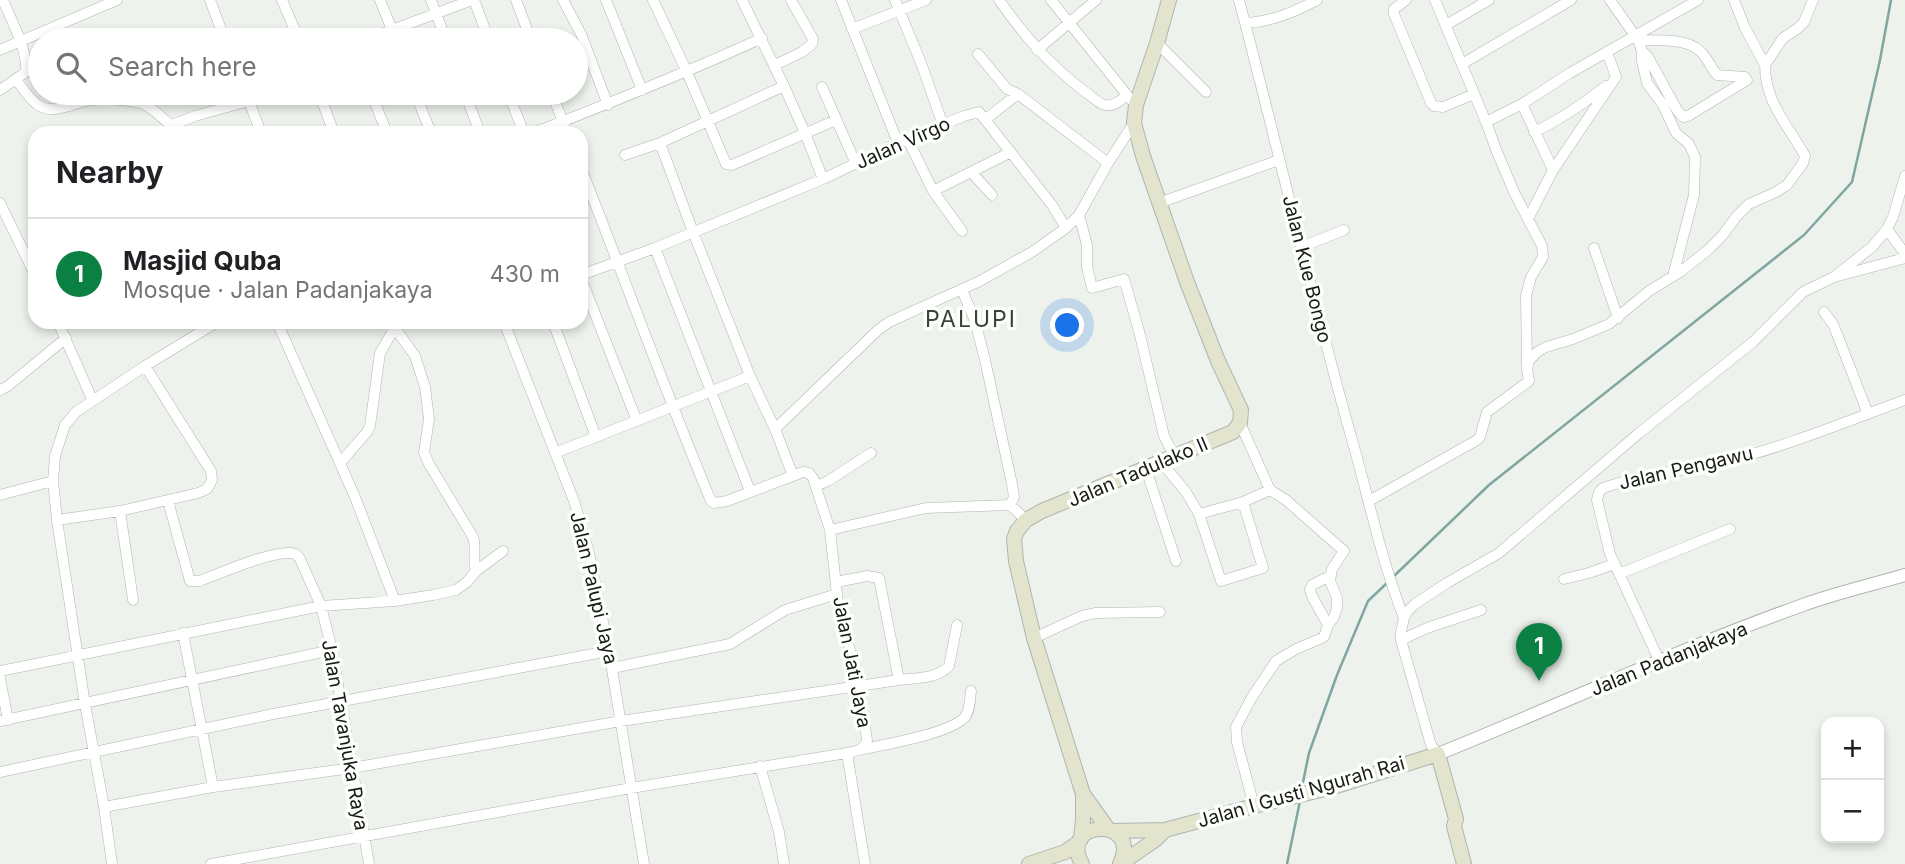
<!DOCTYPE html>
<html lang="en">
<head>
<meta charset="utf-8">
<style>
  :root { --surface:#fff; --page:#f6f6f6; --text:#202124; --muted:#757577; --line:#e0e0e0; --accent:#0b8043 }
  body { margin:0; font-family:Inter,sans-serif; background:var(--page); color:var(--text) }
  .controls { position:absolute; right:21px; bottom:21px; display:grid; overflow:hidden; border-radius:14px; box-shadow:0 4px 10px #0003 }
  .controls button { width:63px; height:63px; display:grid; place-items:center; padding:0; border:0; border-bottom:2px solid var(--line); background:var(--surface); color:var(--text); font:35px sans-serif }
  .you { position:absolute; left:1068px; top:326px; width:24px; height:24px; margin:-18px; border:5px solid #fff; border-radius:50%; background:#1a73e8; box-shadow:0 0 0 10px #1a73e833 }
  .badge { display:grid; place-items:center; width:46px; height:46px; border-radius:50%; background:var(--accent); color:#fff; font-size:23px; font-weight:700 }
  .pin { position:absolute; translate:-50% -58px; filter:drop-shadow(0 2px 4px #0008) }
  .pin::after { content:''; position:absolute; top:37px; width:24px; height:21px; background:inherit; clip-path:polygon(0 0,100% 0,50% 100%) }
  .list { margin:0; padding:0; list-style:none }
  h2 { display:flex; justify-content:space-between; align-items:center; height:91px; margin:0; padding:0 28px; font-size:30px }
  h2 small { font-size:23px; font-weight:400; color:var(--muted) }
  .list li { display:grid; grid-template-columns:46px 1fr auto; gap:21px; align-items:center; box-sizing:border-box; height:112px; padding:0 28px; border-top:2px solid var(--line) }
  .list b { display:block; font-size:26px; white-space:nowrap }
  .list p { margin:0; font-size:23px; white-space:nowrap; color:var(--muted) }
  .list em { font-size:23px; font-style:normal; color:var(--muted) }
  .icon { flex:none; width:38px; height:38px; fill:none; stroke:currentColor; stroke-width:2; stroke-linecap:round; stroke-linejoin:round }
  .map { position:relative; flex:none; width:1905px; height:864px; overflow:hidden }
  .search { position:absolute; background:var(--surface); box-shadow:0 4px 10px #0003; left:28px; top:28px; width:560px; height:77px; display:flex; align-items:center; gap:18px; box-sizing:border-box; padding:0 24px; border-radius:38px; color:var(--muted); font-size:26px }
  .panel { position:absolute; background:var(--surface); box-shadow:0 4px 10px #0003; left:28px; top:126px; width:560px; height:203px; border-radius:21px }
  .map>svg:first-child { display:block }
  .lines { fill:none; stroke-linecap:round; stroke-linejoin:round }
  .stream { stroke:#80a6a2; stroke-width:2.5 }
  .minor-casing { stroke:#b0b5af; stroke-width:11 }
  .tertiary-casing { stroke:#b0b5af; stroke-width:14 }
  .secondary-casing { stroke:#b0b5af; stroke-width:16 }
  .minor { stroke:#fff; stroke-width:10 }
  .tertiary { stroke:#fff; stroke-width:12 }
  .secondary { stroke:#e2e4ce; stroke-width:14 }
  .labels { text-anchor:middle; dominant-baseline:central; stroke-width:7; stroke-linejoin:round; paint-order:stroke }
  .street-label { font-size:19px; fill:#181a17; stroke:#fcfffb }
  .quarter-label { font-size:23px; letter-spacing:2px; fill:#3d413c; stroke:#fcfffb }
</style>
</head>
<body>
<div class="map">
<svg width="1905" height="864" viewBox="0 0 1905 864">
  <rect width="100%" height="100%" fill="#edf2ec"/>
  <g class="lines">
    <path class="stream" d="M 1394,576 L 1489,485 L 1804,235 L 1852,182 L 1880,60 L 1891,0
      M 1302,787 L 1309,753 L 1337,675 L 1368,601 L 1387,583
      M 1287,864 L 1300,801"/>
    <defs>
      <path id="minor" d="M 210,0 L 225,40
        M 282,0 L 299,40
        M 380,0 L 396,40
        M 431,0 L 446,40
        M 474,0 L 489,40
        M 516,0 L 531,40
        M 563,0 L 581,34 L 608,105
        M 606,0 L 642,90
        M 653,0 L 687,72 L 726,164 L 732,165 L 836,120
        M 841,0 L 898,143
        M 895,0 L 921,63 L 943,125
        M 999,0 C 1025,37 1048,63 1084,91 C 1090,95 1096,101 1102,104 C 1111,108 1120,102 1126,95
        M 1051,0 L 1131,100
        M 1239,0 C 1279,151 1313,304 1356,454 C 1371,509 1383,565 1404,618
        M 1406,0 L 1394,9 L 1394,14 L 1431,103 L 1434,106 L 1443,107 L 1474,94
        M 1435,0 L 1486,122 L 1497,152 L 1514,192 L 1542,246 L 1543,257 L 1531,277 L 1526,296 L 1527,365
        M 1610,0 L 1638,40 L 1642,51 L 1642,61 L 1647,83 L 1663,105 L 1676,133 L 1689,144 L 1695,157 L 1694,195 L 1673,276
        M 1734,0 L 1745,28 L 1765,65
        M 1245,23 C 1271,22 1294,12 1317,0
        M 1446,25 L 1489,0
        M 852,29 L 926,0
        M 365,40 L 472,0
        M 1638,40 C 1656,41 1685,37 1700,51 C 1707,57 1711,68 1717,75 L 1745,77 L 1747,80 L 1688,116 L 1683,117 L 1677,110 L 1648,57 L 1642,51
        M 1157,43 L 1206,92
        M 0,50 L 117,0
        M 1037,50 L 1096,0
        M 978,54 L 1007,89 L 1018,94 L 986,119
        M 1462,64 L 1571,0
        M 775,65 L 802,52 L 812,44 L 813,39 L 791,0
        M 16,80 C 23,88 29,99 38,105 C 55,116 74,102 91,100 C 107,98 126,100 141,103 C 151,105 162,120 172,125 L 195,116 L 249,101
        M 784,86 L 805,133 L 823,179
        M 822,87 L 856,164
        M 0,90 L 26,72 C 28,51 11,20 3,0
        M 246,93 L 261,133
        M 319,93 L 334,133
        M 371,93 L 387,133
        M 415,93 L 431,133
        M 465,93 L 480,133
        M 508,93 L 524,133
        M 552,93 L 567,133
        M 1018,94 L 1108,163
        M 1522,104 L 1553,170
        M 1486,122 L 1522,104 L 1570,73 L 1698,0
        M 1534,132 C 1560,120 1583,104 1606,86
        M 533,133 C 610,103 686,73 762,38
        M 908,140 L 933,191 L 1011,152
        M 660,143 L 693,232 L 750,376 L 775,429 L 793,476
        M 625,155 L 660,143 L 784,86 L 742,0
        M 581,168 C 625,279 665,391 711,501 L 714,503 L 727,501 L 803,472 L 809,473 L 813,478 L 830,530 L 926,508 L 1010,505 L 1026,520
        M 971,172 L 992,195
        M 933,191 L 962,231
        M 0,203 L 35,275
        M 1159,203 L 1279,160
        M 1079,215 L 1087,245 L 1087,267 L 1092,288 L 1124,279 L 1139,331 L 1164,436 L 1175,457
        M 1528,219 L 1553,170 L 1616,77 L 1607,52
        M 1887,229 L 1905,254
        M 1301,247 L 1344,230
        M 655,248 L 750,491
        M 1594,248 L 1618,318
        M 581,275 L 655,248 L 823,179 L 898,143 L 964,116 L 979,112 L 1052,205 L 1066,228
        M 1838,276 L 1905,258
        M 581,278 L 637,421
        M 962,290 L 975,321 L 985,360 L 1012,484 L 1014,497 L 1010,505
        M 1824,312 L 1833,324 L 1839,339 L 1868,414
        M 58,322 L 92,399
        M 277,322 L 355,497 L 395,601
        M 394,322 L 397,331 L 415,356 L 425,387 L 429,419 L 424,452 L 429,464 L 473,537 C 477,549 472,560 476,571
        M 504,322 L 574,501 L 588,549 L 609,651 L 644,864
        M 553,322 L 596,437
        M 0,390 L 8,386 L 66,338
        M 1240,423 L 1270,490 L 1286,500 L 1344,551 L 1332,569 L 1330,581 L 1337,598 L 1337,608 L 1334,617 L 1328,625 L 1324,637 L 1296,649 L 1276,661 L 1252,697 L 1236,727 L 1237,742 L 1254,806
        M 775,429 L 878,330 L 889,322 L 980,281 L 1032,252 L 1066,228 L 1079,215 L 1108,163 L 1134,123
        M 555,453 L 750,376
        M 340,463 L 367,432 L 370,426 L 380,353 L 395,327
        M 1162,463 L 1186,492 L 1199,514
        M 1146,469 L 1176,561
        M 816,486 L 828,481 L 871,453
        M 0,495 L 53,481
        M 168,501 L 190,581 L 200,581 C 220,573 271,551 291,553 C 297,554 297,555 300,559 L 321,606 L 332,650 L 369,864
        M 1369,501 L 1477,440 L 1480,437 L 1487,412 L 1529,381 L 1527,369 L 1529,361 L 1537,352 L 1546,347 L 1573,339 L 1609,324 L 1649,291 L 1680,272 L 1708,250 L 1722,236 L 1736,217 L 1749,204 L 1776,192 L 1787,185 L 1803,163 L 1805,156 C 1788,125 1765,103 1765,65 L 1783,38 L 1797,29 L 1804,22 L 1813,0
        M 1243,502 L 1263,568 L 1221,581 L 1199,514 L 1243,502 L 1270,490
        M 120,511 L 133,600
        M 57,520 L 120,511 L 198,493 L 207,489 L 209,486 L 212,480 L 211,471 L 145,366
        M 830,530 L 838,604 L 859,686 L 867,740 C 865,750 856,751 847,753 L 865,864
        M 1619,574 L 1730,529
        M 1564,579 L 1589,573 L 1614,564
        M 1328,625 L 1313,598 L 1310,590 L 1312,585 L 1330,576
        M 183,633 L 213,787
        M 1034,638 L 1082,616 L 1096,613 L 1160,612
        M 1401,640 L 1427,628 L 1481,610
        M 1659,660 L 1610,554 L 1597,500 L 1599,492 L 1603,488 C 1643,474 1683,471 1723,462 C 1785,447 1845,422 1905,400
        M 612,668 L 730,644 L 785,610 L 837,594
        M 0,671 L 321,606 L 395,601 L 433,595 L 456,590 L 467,582 L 476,571 L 503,551
        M 0,678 L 8,720
        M 899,680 C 915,678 937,679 949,666 L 957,625
        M 0,721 L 332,650
        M 859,750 C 882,745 950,734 965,717 C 970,711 970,699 971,691
        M 1438,754 L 1431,745 L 1401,640 L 1401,632 L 1404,618 L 1407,612 L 1415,604 L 1447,583 L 1499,553 L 1638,434 L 1753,342 L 1803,292 L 1834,277 L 1872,247 L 1887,229 L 1893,217 L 1905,176
        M 760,766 L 779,832 L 784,864
        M 0,772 L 273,714 L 609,651
        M 104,807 L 213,787 L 352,768 L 621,721 L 899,680 L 879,578 L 867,576 L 836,582
        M 112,864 L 104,807 L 85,704 L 57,520 L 53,481 L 55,456 L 65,425 L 76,412 L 145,366 L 217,322
        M 211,864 L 631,788 L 847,753"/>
      <path id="tertiary" d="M 1438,754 C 1560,705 1679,649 1803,605 C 1836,593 1871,585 1905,575"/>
      <path id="secondary" d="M 1108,829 L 1083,794 L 1034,638 L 1016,561 L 1014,539 L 1017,531 L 1026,520 L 1042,511 L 1233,432 L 1240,423 L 1241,410 L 1218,361 L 1187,282 L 1143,156 L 1134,123 L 1136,105 L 1157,43 L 1169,0
        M 1113,831 L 1165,830 L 1254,806 L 1333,787 L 1438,754 L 1456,819 L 1454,826 L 1464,864
        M 1081,839 L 1083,819 L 1083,795
        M 1029,864 L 1065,852 L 1079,842
        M 1082,864 C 1057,819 1143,816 1120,864
        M 1120,864 L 1155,840 L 1165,830"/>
    </defs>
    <use href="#minor" class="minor-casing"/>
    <use href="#tertiary" class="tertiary-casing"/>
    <use href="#secondary" class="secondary-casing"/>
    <use href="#minor" class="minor"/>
    <use href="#tertiary" class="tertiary"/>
    <use href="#secondary" class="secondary"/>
  </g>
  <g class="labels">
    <g class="street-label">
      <text transform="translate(903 143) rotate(-24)">Jalan Virgo</text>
      <text transform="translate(1307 269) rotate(76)">Jalan Kue Bongo</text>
      <text transform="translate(1686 468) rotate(-13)">Jalan Pengawu</text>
      <text transform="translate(1138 472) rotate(-23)">Jalan Tadulako II</text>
      <text transform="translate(594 588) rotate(77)">Jalan Palupi Jaya</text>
      <text transform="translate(1669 659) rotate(-22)">Jalan Padanjakaya</text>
      <text transform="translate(852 662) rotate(79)">Jalan Jati Jaya</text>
      <text transform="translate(345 735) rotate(80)">Jalan Tavanjuka Raya</text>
      <text transform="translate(1301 792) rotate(-16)">Jalan I Gusti Ngurah Rai</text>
    </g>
    <g class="quarter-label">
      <text x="971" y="319">PALUPI</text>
    </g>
  </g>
</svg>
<div class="controls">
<button>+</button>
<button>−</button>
</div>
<div class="you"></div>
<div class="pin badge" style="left:1539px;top:681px">1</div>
<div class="search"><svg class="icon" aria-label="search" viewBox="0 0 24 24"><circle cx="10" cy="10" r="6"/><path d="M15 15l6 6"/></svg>Search here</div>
<section class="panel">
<h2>Nearby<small></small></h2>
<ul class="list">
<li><span class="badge">1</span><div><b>Masjid Quba</b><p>Mosque · Jalan Padanjakaya</p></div><em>430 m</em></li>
</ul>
</section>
</div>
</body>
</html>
